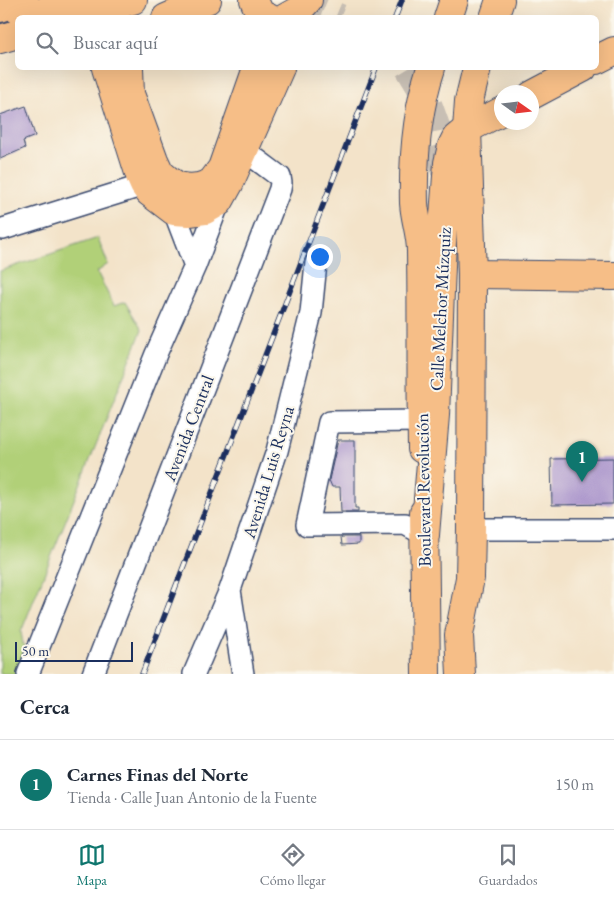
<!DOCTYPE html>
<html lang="es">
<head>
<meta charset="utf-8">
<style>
  :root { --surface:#fff; --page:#f6f6f7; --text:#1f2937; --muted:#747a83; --line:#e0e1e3; --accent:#0f766e }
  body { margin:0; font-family:"EB Garamond",serif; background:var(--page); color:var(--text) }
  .compass { position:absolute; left:494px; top:85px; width:45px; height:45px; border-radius:50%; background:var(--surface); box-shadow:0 5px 20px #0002; rotate:104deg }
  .scale { position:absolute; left:15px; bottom:12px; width:118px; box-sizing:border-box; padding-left:5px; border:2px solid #1b2f5e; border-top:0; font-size:14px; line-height:18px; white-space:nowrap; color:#1b2f5e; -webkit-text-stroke:4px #fbf7ec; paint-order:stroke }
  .you { position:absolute; left:319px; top:256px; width:18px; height:18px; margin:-12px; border:4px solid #fff; border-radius:50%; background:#1a73e8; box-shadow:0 0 0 8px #1a73e833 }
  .badge { display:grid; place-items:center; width:32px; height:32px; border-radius:50%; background:var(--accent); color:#fff; font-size:16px; font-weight:700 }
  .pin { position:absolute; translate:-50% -41px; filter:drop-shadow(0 1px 2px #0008) }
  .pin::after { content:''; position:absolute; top:26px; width:18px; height:15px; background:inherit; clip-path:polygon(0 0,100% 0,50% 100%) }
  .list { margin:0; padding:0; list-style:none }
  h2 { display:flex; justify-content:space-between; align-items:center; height:65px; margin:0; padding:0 20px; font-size:21px }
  h2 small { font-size:16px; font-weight:400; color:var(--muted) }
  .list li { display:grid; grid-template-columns:32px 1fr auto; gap:15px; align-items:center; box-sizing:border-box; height:90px; padding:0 20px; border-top:1px solid var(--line) }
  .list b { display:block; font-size:19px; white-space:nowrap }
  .list p { margin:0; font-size:16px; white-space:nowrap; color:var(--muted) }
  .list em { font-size:16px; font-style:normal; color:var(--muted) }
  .icon { flex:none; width:28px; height:28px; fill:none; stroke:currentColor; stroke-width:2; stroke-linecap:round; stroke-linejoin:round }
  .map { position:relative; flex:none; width:614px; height:674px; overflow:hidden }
  .search { position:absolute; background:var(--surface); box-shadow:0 5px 20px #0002; left:15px; right:15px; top:15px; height:55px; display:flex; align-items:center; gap:12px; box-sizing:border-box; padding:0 18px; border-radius:8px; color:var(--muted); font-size:19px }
  .sheet { height:155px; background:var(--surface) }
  nav { display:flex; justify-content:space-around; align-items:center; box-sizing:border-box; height:70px; border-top:1px solid var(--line); background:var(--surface); font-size:14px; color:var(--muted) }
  nav a { display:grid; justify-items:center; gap:2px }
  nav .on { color:var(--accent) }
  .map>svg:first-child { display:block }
  .green { fill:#b1d078; stroke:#66806b }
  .building { fill:#ae9acd }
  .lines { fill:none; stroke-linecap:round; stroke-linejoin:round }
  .major-tunnel { stroke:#c8bfb4; stroke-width:28; stroke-dasharray:28 14; stroke-linecap:butt }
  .minor-casing { stroke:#3b4a6e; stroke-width:24 }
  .major-casing { stroke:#3b4a6e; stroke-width:30 }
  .highway-casing { stroke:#3b4a6e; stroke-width:30 }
  .minor { stroke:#fff; stroke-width:21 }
  .major { stroke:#f6be87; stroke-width:28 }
  .highway { stroke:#f6be87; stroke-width:28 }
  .rail-casing { stroke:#1b2f5e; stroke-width:5.5 }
  .rail { stroke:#fbf7ec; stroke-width:4; stroke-dasharray:11; stroke-linecap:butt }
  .labels { text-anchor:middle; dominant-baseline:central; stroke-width:4; stroke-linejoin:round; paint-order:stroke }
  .street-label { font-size:18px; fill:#1b2f5e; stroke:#fbf7ec }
</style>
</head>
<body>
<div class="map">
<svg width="614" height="674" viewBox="0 0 614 674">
  <rect width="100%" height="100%" fill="#fbf7ec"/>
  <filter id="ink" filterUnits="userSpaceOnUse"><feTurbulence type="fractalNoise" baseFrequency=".02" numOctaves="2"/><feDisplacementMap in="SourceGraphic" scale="10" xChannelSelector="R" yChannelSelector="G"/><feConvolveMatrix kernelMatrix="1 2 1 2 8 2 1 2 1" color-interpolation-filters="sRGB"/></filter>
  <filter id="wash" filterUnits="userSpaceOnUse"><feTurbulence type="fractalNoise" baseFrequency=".0096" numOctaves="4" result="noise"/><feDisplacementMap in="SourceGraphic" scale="20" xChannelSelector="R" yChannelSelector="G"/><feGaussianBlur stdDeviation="1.12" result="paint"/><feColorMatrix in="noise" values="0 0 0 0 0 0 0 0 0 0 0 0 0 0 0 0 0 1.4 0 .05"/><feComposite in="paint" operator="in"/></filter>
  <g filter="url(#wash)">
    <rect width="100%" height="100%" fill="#f3e3c9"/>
    <path class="green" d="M 98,238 L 108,264 L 97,272 L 114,306 L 125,302 L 142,330 L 21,632 L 23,644 L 30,651 L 19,674 L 0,674 L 0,271 Z"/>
    <g id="blocks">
      <path class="building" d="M 26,106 L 35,136 L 23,141 L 25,148 L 0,159 L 0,115 Z
        M 338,440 L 355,440 L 355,508 L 358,508 L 358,512 L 341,512 L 340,487 L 332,487 L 329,480 Z
        M 613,458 L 613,504 L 552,505 L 551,459 Z
        M 341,537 L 359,537 L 359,544 L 342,545 Z"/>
    </g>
  </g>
  <g filter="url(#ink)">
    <use href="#blocks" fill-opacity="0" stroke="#3b4a6e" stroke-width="1"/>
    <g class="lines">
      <path class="major-tunnel" d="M 297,0 L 340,18
        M 409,68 L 424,93 L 437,129 L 446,178"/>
      <defs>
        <path id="minor" d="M 174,211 L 195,266
          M 3,229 L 144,185
          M 422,421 L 329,422 L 307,525 L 405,524 L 425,535
          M 471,529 L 614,529
          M 230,590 L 243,674
          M 28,674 L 156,354 L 195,266 L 219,202
          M 93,674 L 280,189 L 281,183 L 280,177 L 232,141
          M 194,674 L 230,590 L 277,451 L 311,313 L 316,263"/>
        <path id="major" d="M 254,0 L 260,14 L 269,18
          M 0,8 L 24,0
          M 23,18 L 81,0
          M 77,18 L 133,0
          M 166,18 L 207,0
          M 285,18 L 299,10 L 308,0
          M 448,18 L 454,0
          M 494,18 L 500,0
          M 0,39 L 18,34
          M 106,68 L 140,176 L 144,185 L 149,192 L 174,211 L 189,212 L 205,210 L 219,202 L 229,184 L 280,68
          M 129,68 L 130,94 L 154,160 L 160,173 L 167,179 L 178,186 L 190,188 L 199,187 L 211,183 L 222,168 L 257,68
          M 422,449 C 421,383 422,317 421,251 C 421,235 415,219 414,203 C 413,158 417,110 431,68
          M 424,512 L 426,674
          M 461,674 L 459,635 L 470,578 L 471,529 L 472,274 L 467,129 L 469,101 L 477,68"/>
        <path id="highway" d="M 596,60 L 614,51
          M 532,95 L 583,68
          M 472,274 L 614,276
          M 425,535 L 435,415 L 442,242 L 448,163 L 452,146 L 456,138 L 467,129 L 502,111"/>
      </defs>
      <use href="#minor" class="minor-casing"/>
      <use href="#major" class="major-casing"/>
      <use href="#highway" class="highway-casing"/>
      <use href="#minor" class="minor"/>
      <use href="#major" class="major"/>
      <use href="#highway" class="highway"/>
      <defs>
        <path id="rail" d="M 395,18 L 402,0
          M 142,674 L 376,68"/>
      </defs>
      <use href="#rail" class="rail-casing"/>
      <use href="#rail" class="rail"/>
    </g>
  </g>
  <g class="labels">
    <g class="street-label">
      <text transform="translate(440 309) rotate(-87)">Calle Melchor Múzquiz</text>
      <text transform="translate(188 428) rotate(-69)">Avenida Central</text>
      <text transform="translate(268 472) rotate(-73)">Avenida Luis Reyna</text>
      <text transform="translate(423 490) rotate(-91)">Boulevard Revolución</text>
    </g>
  </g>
</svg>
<svg class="compass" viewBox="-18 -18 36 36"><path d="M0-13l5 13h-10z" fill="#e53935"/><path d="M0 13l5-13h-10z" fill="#747a83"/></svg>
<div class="scale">50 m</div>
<div class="you"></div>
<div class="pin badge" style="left:582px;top:482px">1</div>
<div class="search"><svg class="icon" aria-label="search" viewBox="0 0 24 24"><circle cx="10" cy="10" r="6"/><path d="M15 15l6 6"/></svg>Buscar aquí</div>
</div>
<section class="sheet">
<h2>Cerca<small></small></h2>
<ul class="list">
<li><span class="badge">1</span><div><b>Carnes Finas del Norte</b><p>Tienda · Calle Juan Antonio de la Fuente</p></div><em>150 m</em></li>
</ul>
</section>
<nav>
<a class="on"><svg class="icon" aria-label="map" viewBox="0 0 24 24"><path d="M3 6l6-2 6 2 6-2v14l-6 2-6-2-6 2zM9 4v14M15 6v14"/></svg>Mapa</a>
<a><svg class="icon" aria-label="directions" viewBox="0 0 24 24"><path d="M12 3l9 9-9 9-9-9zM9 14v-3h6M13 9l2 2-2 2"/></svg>Cómo llegar</a>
<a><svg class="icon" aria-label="saved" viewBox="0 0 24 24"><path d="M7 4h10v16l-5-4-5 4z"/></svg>Guardados</a>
</nav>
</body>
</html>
